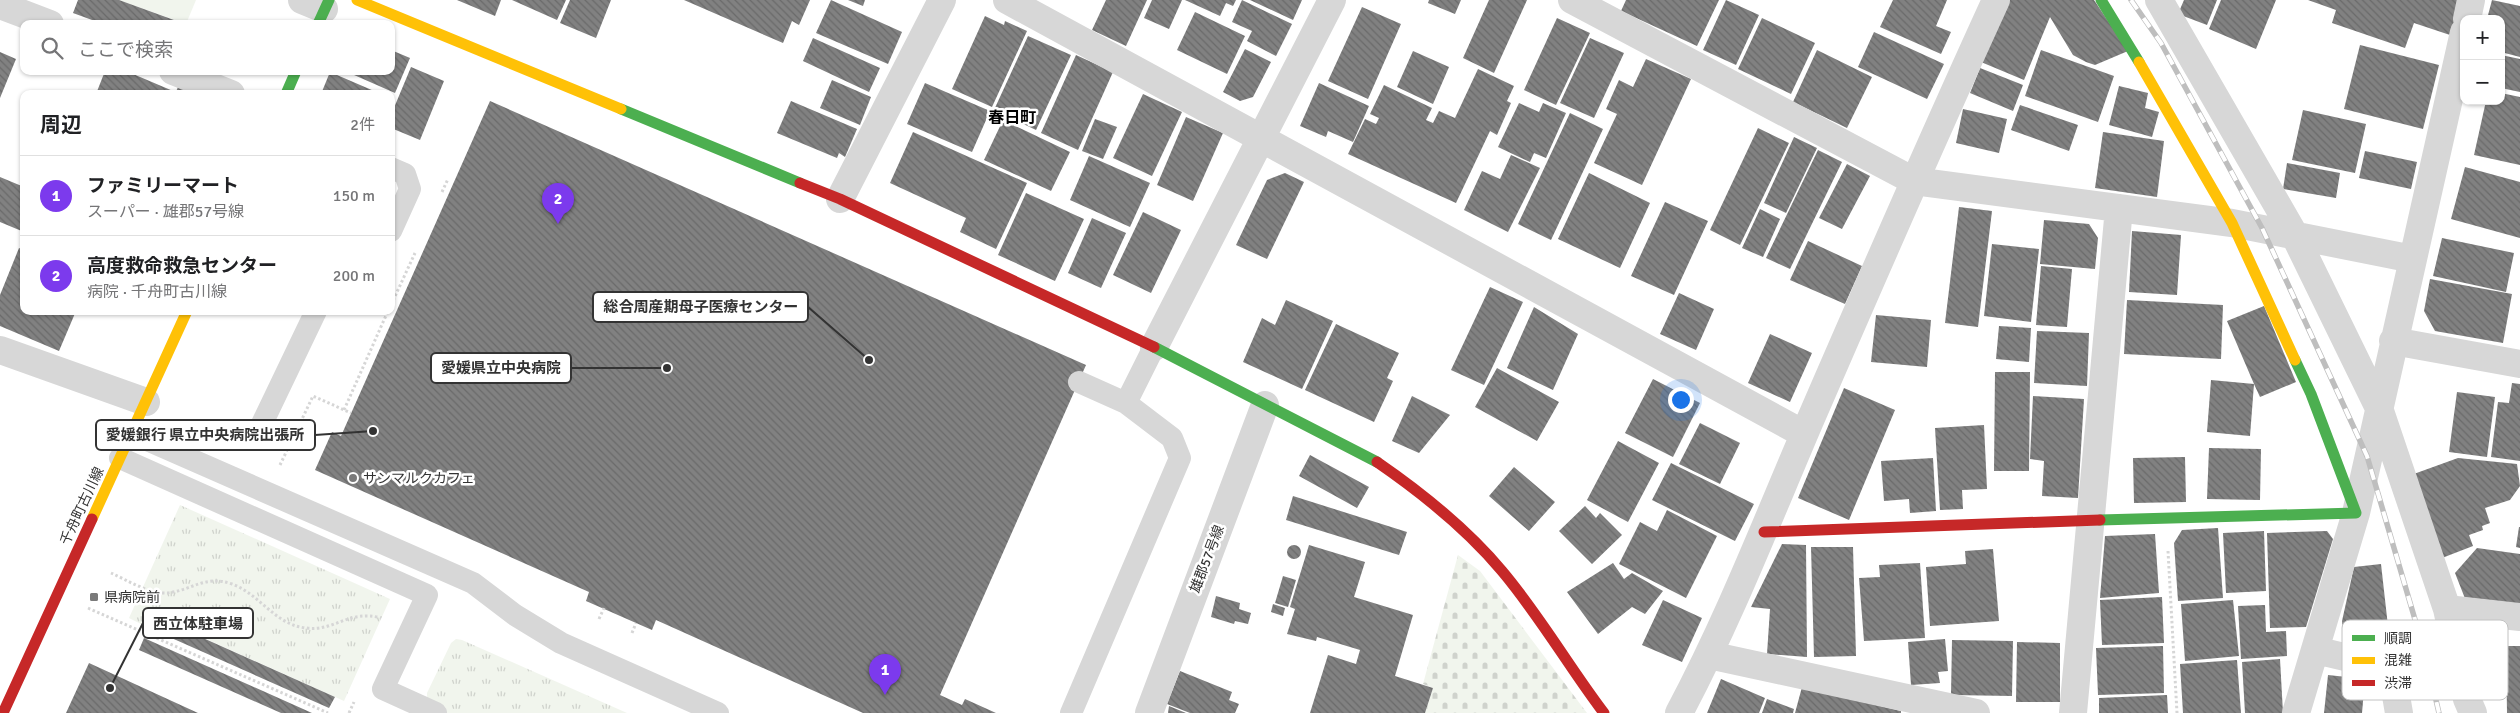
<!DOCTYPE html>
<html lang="ja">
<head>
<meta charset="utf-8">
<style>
  :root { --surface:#fff; --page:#f6f6f6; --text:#202124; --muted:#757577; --line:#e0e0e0; --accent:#7c3aed }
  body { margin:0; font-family:Signika,"Noto Sans JP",sans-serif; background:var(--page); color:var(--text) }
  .controls { position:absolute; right:15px; top:15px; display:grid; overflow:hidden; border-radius:10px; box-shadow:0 1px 4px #0004 }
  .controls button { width:45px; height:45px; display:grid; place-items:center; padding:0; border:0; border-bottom:1px solid var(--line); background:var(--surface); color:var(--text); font:25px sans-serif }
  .you { position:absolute; left:1680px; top:399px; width:18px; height:18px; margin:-12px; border:4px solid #fff; border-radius:50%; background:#1a73e8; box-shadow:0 0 0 8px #1a73e833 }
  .badge { display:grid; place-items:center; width:32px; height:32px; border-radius:50%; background:var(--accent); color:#fff; font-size:16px; font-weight:700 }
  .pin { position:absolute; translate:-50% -41px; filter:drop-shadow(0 1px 2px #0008) }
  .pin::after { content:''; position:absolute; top:26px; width:18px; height:15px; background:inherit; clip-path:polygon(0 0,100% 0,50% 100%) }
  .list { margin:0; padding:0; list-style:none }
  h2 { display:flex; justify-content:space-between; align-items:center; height:65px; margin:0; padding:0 20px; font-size:21px }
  h2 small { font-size:16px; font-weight:400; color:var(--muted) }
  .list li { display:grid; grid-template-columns:32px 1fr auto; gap:15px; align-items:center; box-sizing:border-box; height:80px; padding:0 20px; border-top:1px solid var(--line) }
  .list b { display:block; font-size:19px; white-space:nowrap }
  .list p { margin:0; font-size:16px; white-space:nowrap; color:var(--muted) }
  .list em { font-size:16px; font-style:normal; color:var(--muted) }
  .icon { flex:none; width:28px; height:28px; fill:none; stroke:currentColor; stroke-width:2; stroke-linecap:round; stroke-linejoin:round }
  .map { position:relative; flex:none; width:2520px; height:713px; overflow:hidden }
  .search { position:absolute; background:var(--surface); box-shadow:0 1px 4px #0004; left:20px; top:20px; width:375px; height:55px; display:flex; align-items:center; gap:12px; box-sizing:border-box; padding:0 18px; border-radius:10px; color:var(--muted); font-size:19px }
  .panel { position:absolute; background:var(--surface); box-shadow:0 1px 4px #0004; left:20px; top:90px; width:375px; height:225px; border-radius:10px }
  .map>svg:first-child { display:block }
  .grass { fill:url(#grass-tufts) }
  .cemetery { fill:url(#cemetery-stones) }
  .pitch { fill:#f1f5ed }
  .building { fill:url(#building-back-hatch) }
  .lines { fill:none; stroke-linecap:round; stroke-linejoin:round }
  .path { stroke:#d6d6d6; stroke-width:3; stroke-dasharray:2.5 2.5; stroke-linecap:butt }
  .lane { stroke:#d7d7d7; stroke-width:22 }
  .street { stroke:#d7d7d7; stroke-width:28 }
  .fast { stroke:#4caf50; stroke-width:11 }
  .slow { stroke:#ffc107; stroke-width:11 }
  .jam { stroke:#c62828; stroke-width:11 }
  .rail-casing { stroke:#bebebe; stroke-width:5.5 }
  .rail { stroke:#fff; stroke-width:4; stroke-dasharray:11; stroke-linecap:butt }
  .poi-dot { fill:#7a7a7a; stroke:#fff; stroke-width:2 }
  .labels { text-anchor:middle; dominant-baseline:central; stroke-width:5; stroke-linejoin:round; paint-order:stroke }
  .poi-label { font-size:14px; fill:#333; stroke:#fff; text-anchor:start }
  .street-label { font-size:14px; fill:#333; stroke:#fff }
  .quarter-label { font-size:16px; font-weight:bold; fill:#000; stroke:#fff }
  .key { fill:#fff; stroke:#c2c2c2; stroke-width:1 }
  .key-label { font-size:14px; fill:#333 }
  .leader { fill:none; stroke:#333; stroke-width:2 }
  .callout-dot { fill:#333; stroke:#fff; stroke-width:2 }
  .callout { fill:#fff; stroke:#333; stroke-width:2 }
  .callout-label { font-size:15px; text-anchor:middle; font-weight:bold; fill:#333 }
</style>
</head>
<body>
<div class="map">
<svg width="2520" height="713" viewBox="0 0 2520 713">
  <defs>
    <pattern id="grass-tufts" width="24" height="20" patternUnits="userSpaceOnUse" patternTransform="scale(1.25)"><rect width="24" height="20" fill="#f1f5ed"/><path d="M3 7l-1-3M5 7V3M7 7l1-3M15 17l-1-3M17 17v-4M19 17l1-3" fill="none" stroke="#cfd2cc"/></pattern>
    <pattern id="cemetery-stones" width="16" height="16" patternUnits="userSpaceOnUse" patternTransform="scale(1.25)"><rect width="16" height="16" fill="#f1f5ed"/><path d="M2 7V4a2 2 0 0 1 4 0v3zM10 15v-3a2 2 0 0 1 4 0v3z" fill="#cfd2cc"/></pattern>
    <pattern id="building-back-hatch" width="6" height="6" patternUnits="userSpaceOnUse" patternTransform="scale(1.25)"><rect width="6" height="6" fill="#818181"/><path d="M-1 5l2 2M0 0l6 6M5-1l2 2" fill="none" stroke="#6a6a6a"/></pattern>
  </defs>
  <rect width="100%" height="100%" fill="#fff"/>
  <path class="grass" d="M 180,505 L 390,599 L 344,701 L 155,616 L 149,628 L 129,618 Z
    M 456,639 L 462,640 L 627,713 L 444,713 L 427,700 L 427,693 L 451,643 Z"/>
  <path class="cemetery" d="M 1458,555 L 1480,571 L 1587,713 L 1425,713 L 1433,688 L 1423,684 Z"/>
  <path class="pitch" d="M 119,0 L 196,0 L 186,24 Z"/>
  <path class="building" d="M 78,0 L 119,0 L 185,24 L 103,24 L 73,13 Z
    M 457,0 L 501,0 L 495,16 Z
    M 512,0 L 566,0 L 557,20 Z
    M 570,0 L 611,0 L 596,38 L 560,23 Z
    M 684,0 L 810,0 L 799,25 L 792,21 L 783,43 Z
    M 831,0 L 902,32 L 888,64 L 816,33 Z
    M 848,0 L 865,0 L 863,6 Z
    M 1106,0 L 1147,0 L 1126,46 L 1092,30 Z
    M 1152,0 L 1182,0 L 1169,29 L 1144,18 Z
    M 1185,0 L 1236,0 L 1233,6 L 1226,3 L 1220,16 Z
    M 1242,0 L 1292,24 L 1276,56 L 1247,41 L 1252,31 L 1232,22 Z
    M 1250,0 L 1302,0 L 1293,20 Z
    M 1429,0 L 1461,0 L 1455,14 L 1428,3 Z
    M 1489,0 L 1527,0 L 1494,73 L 1463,58 Z
    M 1626,0 L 1719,0 L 1697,46 L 1621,11 Z
    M 1726,0 L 1759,15 L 1736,65 L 1703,50 Z
    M 1893,0 L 1947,0 L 1936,26 L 1951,32 L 1941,54 L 1880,27 Z
    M 2007,0 L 2094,0 L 2128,51 L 2095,65 L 2086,62 L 2073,55 L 2050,17 L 2024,80 L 1981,62 Z
    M 2184,0 L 2217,0 L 2207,25 L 2178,14 Z
    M 2221,0 L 2276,0 L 2256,49 L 2209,29 Z
    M 2308,0 L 2462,0 L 2450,35 L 2414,23 L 2405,48 L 2332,23 L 2336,10 Z
    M 2492,0 L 2520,6 L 2520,57 L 2501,52 L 2501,19 L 2487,19 Z
    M 1362,7 L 1401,24 L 1368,99 L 1328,81 Z
    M 1195,12 L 1245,36 L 1227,74 L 1177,50 Z
    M 985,16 L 1004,25 L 1005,21 L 1027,31 L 992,107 L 952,89 Z
    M 1557,18 L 1590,33 L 1556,105 L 1524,90 Z
    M 1762,18 L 1815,43 L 1791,94 L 1738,69 Z
    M 1874,32 L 1944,64 L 1927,99 L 1858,67 Z
    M 1028,36 L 1071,55 L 1036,130 L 994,110 Z
    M 813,38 L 880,68 L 869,92 L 803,61 Z
    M 1590,38 L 1624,53 L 1594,118 L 1560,103 Z
    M 2360,45 L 2439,65 L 2423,129 L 2344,109 Z
    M 1245,49 L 1271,62 L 1253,97 L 1240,101 L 1223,92 Z
    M 391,50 L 410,58 L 395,93 L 345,71 L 391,71 Z
    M 1817,50 L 1872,77 L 1847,128 L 1793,102 Z
    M 2041,50 L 2114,76 L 2098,122 L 2025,96 Z
    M 1413,51 L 1449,67 L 1433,104 L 1397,87 Z
    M 0,52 L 16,59 L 0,98 Z
    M 1076,55 L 1113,72 L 1078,150 L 1041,133 Z
    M 2501,55 L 2520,59 L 2520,92 L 2501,88 Z
    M 1646,59 L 1691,79 L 1642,185 L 1594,163 L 1617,114 L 1606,109 L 1619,80 L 1633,87 Z
    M 411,67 L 444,81 L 420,140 L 391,128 L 391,115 Z
    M 1980,68 L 2023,85 L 2013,111 L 1970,93 Z
    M 1478,69 L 1514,86 L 1507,101 L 1511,103 L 1497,135 L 1490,131 L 1456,203 L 1348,154 L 1365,119 L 1376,124 L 1379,118 L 1370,114 L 1384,85 L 1432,108 L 1426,120 L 1433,123 L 1439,111 L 1455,118 Z
    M 105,71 L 126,71 L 173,91 L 172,94 L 96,94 Z
    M 330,72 L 381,94 L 321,94 Z
    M 832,80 L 871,97 L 860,125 L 820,108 Z
    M 925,83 L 990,111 L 972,152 L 907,124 Z
    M 1319,83 L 1369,106 L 1353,142 L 1328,131 L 1326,137 L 1300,126 Z
    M 2119,86 L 2148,93 L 2145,108 L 2159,112 L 2152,137 L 2109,125 Z
    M 178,87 L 195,94 L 175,94 Z
    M 2501,93 L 2520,97 L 2520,165 L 2474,155 L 2486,101 L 2501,101 Z
    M 1143,94 L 1182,112 L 1152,176 L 1113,158 Z
    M 490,101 L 1086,365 L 940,695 L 962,705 L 965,699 L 996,713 L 863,713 L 656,620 L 652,630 L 586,601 L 589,592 L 315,470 L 332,432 L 341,436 Z
    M 791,101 L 857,129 L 845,157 L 839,153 L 837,158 L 777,133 Z
    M 1519,103 L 1539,112 L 1543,103 L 1566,113 L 1546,158 L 1534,153 L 1530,162 L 1498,147 Z
    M 2020,105 L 2078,125 L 2069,151 L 2011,130 Z
    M 1963,109 L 2007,119 L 1999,153 L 1956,143 Z
    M 2303,110 L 2366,124 L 2355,173 L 2292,160 Z
    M 1570,113 L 1603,129 L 1551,240 L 1518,224 Z
    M 1186,117 L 1223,133 L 1193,201 L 1157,185 Z
    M 1095,119 L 1117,127 L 1103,159 L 1082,151 Z
    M 1003,120 L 1070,152 L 1051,191 L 984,160 Z
    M 1758,128 L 1789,143 L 1740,245 L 1710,230 Z
    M 913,132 L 1027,183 L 996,249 L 960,232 L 966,218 L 890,183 Z
    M 2103,132 L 2164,141 L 2157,197 L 2095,188 Z
    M 1794,137 L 1817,148 L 1786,213 L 1764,203 Z
    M 1818,150 L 1842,162 L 1790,269 L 1766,258 Z
    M 2365,151 L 2417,162 L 2411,189 L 2359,178 Z
    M 1511,155 L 1540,168 L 1508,232 L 1464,210 L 1482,171 L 1500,179 Z
    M 1089,156 L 1150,183 L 1130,227 L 1070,200 Z
    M 2287,163 L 2340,173 L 2336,198 L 2283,189 Z
    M 1847,164 L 1870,176 L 1842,229 L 1819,218 Z
    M 2465,167 L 2520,182 L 2520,238 L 2451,219 Z
    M 1285,173 L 1304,182 L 1267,259 L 1236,245 L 1267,180 Z
    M 1589,173 L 1650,203 L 1620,268 L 1558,239 Z
    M 0,177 L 24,187 L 24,232 L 0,222 Z
    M 1026,193 L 1084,219 L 1055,281 L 998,255 Z
    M 1665,202 L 1708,221 L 1674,295 L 1631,276 Z
    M 1959,207 L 1992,211 L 1978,327 L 1945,323 Z
    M 1760,209 L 1780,219 L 1763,257 L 1742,248 Z
    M 1143,212 L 1181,230 L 1151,293 L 1113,275 Z
    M 1092,218 L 1126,233 L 1101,288 L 1068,273 Z
    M 2044,220 L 2089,224 L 2098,238 L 2095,269 L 2040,264 Z
    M 2132,231 L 2181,235 L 2177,295 L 2129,292 Z
    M 2442,238 L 2514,253 L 2506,292 L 2433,276 Z
    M 1808,241 L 1862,266 L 1845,304 L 1790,280 Z
    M 1992,244 L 2039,249 L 2031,322 L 1984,316 Z
    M 19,248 L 24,250 L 24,311 L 76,311 L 59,351 L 0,326 L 0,295 Z
    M 2041,266 L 2072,269 L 2067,327 L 2036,325 Z
    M 2430,279 L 2512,294 L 2503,343 L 2435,331 L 2424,311 Z
    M 1490,287 L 1523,302 L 1484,385 L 1451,370 Z
    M 1679,293 L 1714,309 L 1696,350 L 1660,334 Z
    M 1286,300 L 1333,321 L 1302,389 L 1243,362 L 1262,318 L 1275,325 Z
    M 2127,300 L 2223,305 L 2221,359 L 2124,354 Z
    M 2264,306 L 2296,382 L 2260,397 L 2254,384 L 2250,436 L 2207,432 L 2211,380 L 2254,384 L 2227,321 Z
    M 1534,307 L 1578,334 L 1553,390 L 1507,368 Z
    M 1876,315 L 1931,320 L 1927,367 L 1871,362 Z
    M 1336,324 L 1399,353 L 1387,378 L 1393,381 L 1374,422 L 1305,390 Z
    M 1999,326 L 2031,328 L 2029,362 L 1996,359 Z
    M 2037,331 L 2089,333 L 2087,386 L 2034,383 Z
    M 1770,334 L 1812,353 L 1790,402 L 1748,383 Z
    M 1497,368 L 1559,402 L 1537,441 L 1475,407 Z
    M 1995,372 L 2030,372 L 2029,471 L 1994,471 Z
    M 1653,379 L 1700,403 L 1673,457 L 1625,433 Z
    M 2512,383 L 2520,384 L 2520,461 L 2491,457 L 2498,402 L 2509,403 Z
    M 1844,388 L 1895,410 L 1849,520 L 1798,498 Z
    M 2457,392 L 2495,397 L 2487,457 L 2449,452 Z
    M 1412,396 L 1450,415 L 1419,453 L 1392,441 Z
    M 2033,396 L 2084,399 L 2078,498 L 2042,496 L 2044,461 L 2030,459 Z
    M 1700,423 L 1740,443 L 1720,484 L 1679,464 Z
    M 1984,425 L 1987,489 L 1962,490 L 1963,509 L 1940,510 L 1935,428 Z
    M 1618,441 L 1659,463 L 1628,522 L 1587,500 Z
    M 2209,448 L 2261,449 L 2260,500 L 2207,499 Z
    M 1310,455 L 1369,487 L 1357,508 L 1299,476 Z
    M 2185,457 L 2186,502 L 2134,503 L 2133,458 Z
    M 1933,458 L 1936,511 L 1910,513 L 1909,499 L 1884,501 L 1881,461 Z
    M 2458,458 L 2517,464 L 2520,486 L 2510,500 L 2485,508 L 2490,523 L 2482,526 L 2483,530 L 2469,535 L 2473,546 L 2442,558 L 2411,475 Z
    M 1671,463 L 1754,504 L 1735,541 L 1652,500 Z
    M 1514,467 L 1555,502 L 1529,531 L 1489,496 Z
    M 1293,496 L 1407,532 L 1399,555 L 1286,520 Z
    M 1585,506 L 1596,518 L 1600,513 L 1622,535 L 1592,564 L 1559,531 Z
    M 1667,510 L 1717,536 L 1686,598 L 1619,564 L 1640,522 L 1657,531 Z
    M 2519,527 L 2520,527 L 2520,548 L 2516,547 Z
    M 2218,528 L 2223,598 L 2178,601 L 2174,543 L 2182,530 Z
    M 2264,531 L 2266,591 L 2226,593 L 2223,533 Z
    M 2327,531 L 2333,539 L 2306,627 L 2270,628 L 2267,533 Z
    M 2155,534 L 2159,593 L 2100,598 L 2105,536 Z
    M 1782,544 L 1806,545 L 1807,657 L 1767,654 L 1770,609 L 1751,607 Z
    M 1309,545 L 1365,562 L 1354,597 L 1413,615 L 1395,676 L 1433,688 L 1425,713 L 1310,713 L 1328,655 L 1356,664 L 1360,650 L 1317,637 L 1316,641 L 1287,634 L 1295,609 L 1290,607 Z
    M1287 552a7 7 0 1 1 14 0a7 7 0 1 1-14 0Z
    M 1811,547 L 1853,547 L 1856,656 L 1814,657 Z
    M 2477,548 L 2520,554 L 2520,609 L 2466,601 L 2455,573 Z
    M 1993,549 L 1999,621 L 1930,626 L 1926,567 L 1966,564 L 1965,551 Z
    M 1613,563 L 1624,579 L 1632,573 L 1663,591 L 1645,614 L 1632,607 L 1598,634 L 1567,592 Z
    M 1920,563 L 1925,638 L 1864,641 L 1859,578 L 1880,577 L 1879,565 Z
    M 2381,564 L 2390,644 L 2345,649 L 2342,621 L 2354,567 Z
    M 1283,576 L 1296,580 L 1288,607 L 1275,603 Z
    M 1216,596 L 1240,603 L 1239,609 L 1251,613 L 1248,624 L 1235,621 L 1234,624 L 1211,617 Z
    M 2162,597 L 2164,643 L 2102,645 L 2100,600 Z
    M 1663,600 L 1702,618 L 1682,662 L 1642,645 Z
    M 2233,600 L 2239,656 L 2185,661 L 2181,604 Z
    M 1273,604 L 1285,608 L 1283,616 L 1271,612 Z
    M 2265,605 L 2266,632 L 2286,631 L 2287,656 L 2241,659 L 2238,606 Z
    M 154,616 L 335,697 L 329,708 L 149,628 Z
    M 144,638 L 312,713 L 281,713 L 139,650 Z
    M 1945,639 L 1948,671 L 1938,672 L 1940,683 L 1911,685 L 1908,642 Z
    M 1952,640 L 2013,641 L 2012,696 L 1951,695 Z
    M 2017,642 L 2060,643 L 2060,702 L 2016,702 Z
    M 2163,646 L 2164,693 L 2098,695 L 2096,648 Z
    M 2506,646 L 2520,646 L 2520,713 L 2507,713 Z
    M 2280,659 L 2283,713 L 2245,713 L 2242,662 Z
    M 2237,660 L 2241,713 L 2183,713 L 2180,664 Z
    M 89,663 L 198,713 L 66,713 Z
    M 1180,671 L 1232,692 L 1229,700 L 1239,704 L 1235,713 L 1190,713 L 1167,704 Z
    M 2328,675 L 2365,679 L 2362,713 L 2324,713 Z
    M 1721,679 L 1765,698 L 1759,713 L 1707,713 Z
    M 1802,687 L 1901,711 L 1901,713 L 1795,713 Z
    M 2167,695 L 2168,713 L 2099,713 L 2099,698 Z
    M 1767,699 L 1794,709 L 1793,713 L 1762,713 Z
    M 1169,706 L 1186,713 L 1168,713 Z"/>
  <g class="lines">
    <path class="path" d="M 442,192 L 448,179
      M 391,305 L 415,253
      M 344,410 L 388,311
      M 294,436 L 313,396 L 351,413
      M 280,465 L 291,442
      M 2168,551 L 2177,713
      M 111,573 C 127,580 147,593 165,593 C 190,592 204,574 232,584 C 260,594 275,625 306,628 C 334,632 349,609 381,618
      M 88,608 L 328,713
      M 599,619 L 604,608
      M 632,633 L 636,623
      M 349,713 L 354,702"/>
    <path class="lane" d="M 391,168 L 405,174 L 410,189 L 391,231
      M 1126,403 L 1154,347
      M 259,430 L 316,311
      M 131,433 L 473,583 L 515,615 L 561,643 L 718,713
      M 120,458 L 427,595 L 383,689 L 436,713
      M 1071,713 L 1180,458 L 1172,438 L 1126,403 L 1079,382"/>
    <path class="street" d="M 302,0 L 324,9
      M 1007,0 L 1804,434
      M 1572,0 L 1914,181 L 2232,223 L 2413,259
      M 2159,0 L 2294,234 L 2379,408 L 2447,609 L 2467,699 L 2473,713
      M 0,5 L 50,24
      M 2467,19 L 2471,0
      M 173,71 L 231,94
      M 840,199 L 942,0
      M 2393,341 L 2520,364
      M 1154,347 L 1332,0
      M 0,350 L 146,402
      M 2447,609 L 2520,617
      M 2315,650 L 2374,664 L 2393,678 L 2399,713
      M 1709,655 L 1976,713
      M 1149,713 L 1265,405
      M 1679,713 C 1729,619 1767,521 1809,423 C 1870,282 1932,140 1996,0
      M 2073,713 L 2119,208
      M 2296,713 L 2356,513 L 2464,32"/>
    <path class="fast" d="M 2101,0 L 2139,62
      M 318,24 L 329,0
      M 286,94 L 296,71
      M 621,109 L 800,183
      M 1154,347 L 1377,462
      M 2100,520 L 2356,513 L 2311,394 L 2295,360"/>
    <path class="slow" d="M 357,0 L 621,109
      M 2139,62 L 2232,223 L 2295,360
      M 92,519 L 187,311"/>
    <path class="jam" d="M 800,183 L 840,199 L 1154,347
      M 1377,462 C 1422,493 1467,529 1502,571 C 1540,616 1569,667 1604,713
      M 1764,532 L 2100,520
      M 3,713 L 92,519"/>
    <defs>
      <path id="rail" d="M 2131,0 L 2161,43 L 2262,228 L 2367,456 L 2426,657 L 2439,713"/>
    </defs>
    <use href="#rail" class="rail-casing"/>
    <use href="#rail" class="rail"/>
  </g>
  <g class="poi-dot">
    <circle cx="353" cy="478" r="5"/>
    <rect x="89" y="592" width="10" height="10" rx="2.5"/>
  </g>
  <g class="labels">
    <g class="poi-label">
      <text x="363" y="478">サンマルクカフェ</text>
      <text x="104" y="597">県病院前</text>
    </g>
    <g class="street-label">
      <text transform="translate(82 506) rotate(-65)">千舟町古川線</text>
      <text transform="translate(1207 559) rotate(-69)">雄郡57号線</text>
    </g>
    <g class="quarter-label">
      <text x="1012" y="118">春日町</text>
    </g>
  </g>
  <rect x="2342" y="620" width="166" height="80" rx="8" class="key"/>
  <rect x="2352" y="635" width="23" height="6" fill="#4caf50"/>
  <rect x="2352" y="657" width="23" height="7" fill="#ffc107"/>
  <rect x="2352" y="680" width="23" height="6" fill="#c62828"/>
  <g class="key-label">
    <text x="2384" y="643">順調</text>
    <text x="2384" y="665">混雑</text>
    <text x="2384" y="688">渋滞</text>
  </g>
  <path class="leader" d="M869 360L808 307M667 368L571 368M373 431L315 435M110 688L143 623"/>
  <g class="callout-dot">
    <circle cx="869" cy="360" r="5"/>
    <circle cx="667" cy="368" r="5"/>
    <circle cx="373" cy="431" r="5"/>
    <circle cx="110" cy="688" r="5"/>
  </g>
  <g class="callout">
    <rect x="593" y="292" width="215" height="30" rx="5"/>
    <rect x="431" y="353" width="140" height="30" rx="5"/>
    <rect x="96" y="420" width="219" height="30" rx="5"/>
    <rect x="143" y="608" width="110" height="30" rx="5"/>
  </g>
  <g class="callout-label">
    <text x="701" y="312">総合周産期母子医療センター</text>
    <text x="501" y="373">愛媛県立中央病院</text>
    <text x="205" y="440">愛媛銀行 県立中央病院出張所</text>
    <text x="198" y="629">西立体駐車場</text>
  </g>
</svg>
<div class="controls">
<button>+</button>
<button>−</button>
</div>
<div class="you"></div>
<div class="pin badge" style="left:885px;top:695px">1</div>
<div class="pin badge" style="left:558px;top:224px">2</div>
<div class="search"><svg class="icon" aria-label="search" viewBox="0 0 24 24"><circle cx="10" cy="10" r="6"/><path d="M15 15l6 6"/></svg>ここで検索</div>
<section class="panel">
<h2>周辺<small>2件</small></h2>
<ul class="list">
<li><span class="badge">1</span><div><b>ファミリーマート</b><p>スーパー · 雄郡57号線</p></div><em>150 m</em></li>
<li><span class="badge">2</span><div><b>高度救命救急センター</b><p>病院 · 千舟町古川線</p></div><em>200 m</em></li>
</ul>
</section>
</div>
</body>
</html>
